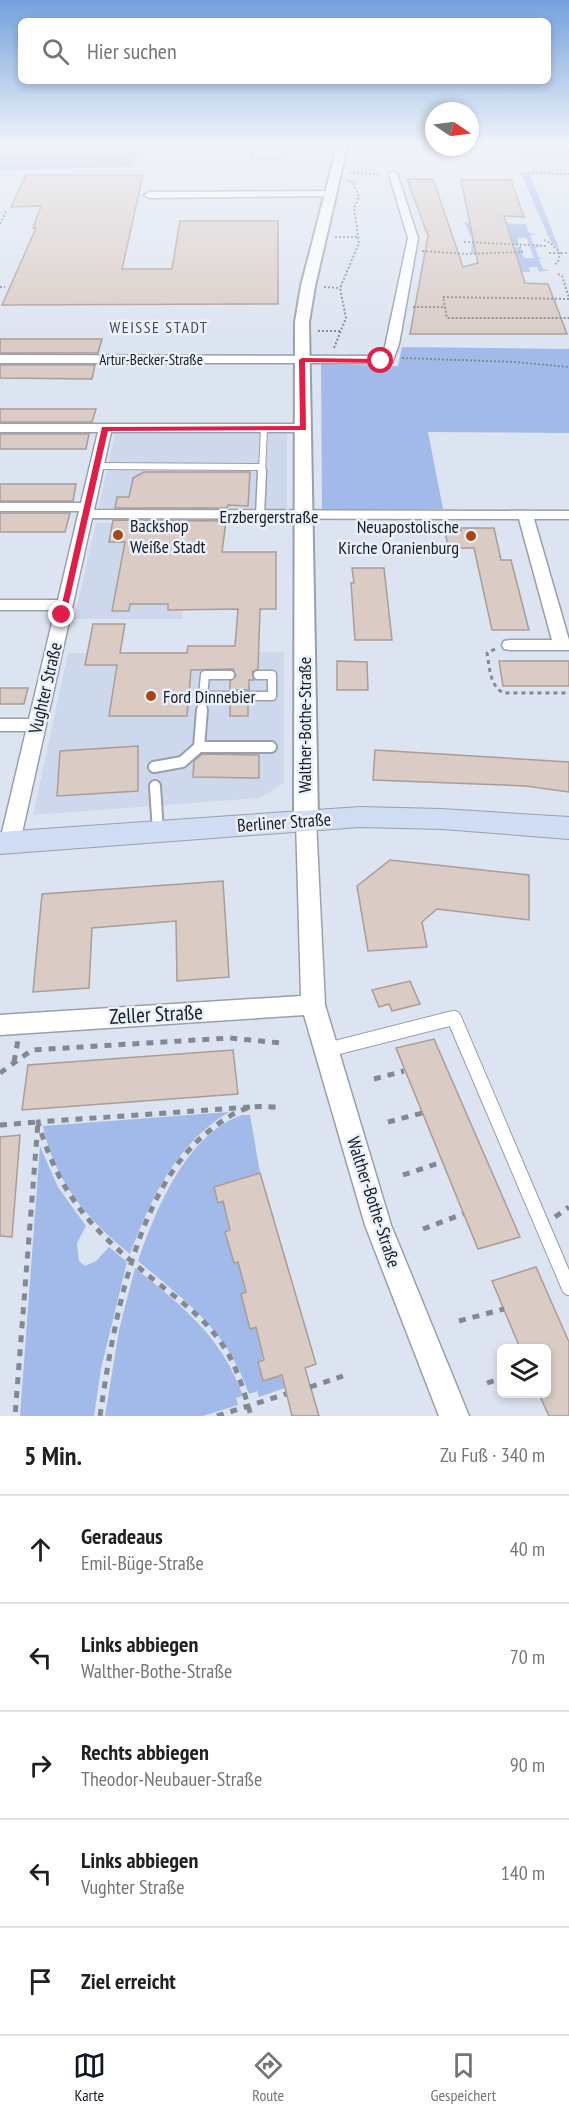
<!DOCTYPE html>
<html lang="de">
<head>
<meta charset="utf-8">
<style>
  :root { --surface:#fff; --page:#f6f6f6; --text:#202124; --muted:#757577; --line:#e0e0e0; --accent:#111827 }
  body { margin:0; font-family:"PT Sans Narrow",sans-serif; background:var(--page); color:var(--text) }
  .controls { position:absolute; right:18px; bottom:18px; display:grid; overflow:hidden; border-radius:9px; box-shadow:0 3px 9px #0003 }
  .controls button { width:54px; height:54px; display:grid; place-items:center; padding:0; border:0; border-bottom:2px solid var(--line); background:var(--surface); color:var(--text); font:30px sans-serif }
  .compass { position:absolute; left:425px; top:102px; width:54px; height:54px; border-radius:50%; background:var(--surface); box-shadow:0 3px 9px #0003; rotate:103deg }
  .stop { position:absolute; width:18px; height:18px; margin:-14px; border:4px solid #e11d48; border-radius:50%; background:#fff }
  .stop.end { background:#e11d48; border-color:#fff; box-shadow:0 2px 6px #0008 }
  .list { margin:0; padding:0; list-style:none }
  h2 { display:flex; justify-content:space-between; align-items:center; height:78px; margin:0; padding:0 24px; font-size:26px }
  h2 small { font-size:20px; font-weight:400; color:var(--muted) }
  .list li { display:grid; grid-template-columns:39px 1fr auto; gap:18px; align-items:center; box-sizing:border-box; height:108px; padding:0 24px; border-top:2px solid var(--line) }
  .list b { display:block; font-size:22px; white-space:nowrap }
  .list p { margin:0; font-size:20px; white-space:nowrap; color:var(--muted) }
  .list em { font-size:20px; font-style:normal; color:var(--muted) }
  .icon { flex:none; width:33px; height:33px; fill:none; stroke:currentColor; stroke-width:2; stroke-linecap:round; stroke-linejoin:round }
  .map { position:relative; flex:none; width:569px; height:1416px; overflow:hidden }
  .search { position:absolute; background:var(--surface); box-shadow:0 3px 9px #0003; left:18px; right:18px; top:18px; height:66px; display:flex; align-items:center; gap:15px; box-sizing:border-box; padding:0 21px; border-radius:9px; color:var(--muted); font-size:22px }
  .sheet { height:618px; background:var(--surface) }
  nav { display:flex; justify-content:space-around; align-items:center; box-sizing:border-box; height:84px; border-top:2px solid var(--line); background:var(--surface); font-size:16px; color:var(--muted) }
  nav a { display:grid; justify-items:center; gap:3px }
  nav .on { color:var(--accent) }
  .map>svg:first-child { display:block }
  .built { fill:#ced8ec }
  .green { fill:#a1baea }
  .building { fill:#dacbc4; stroke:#aa9c96; stroke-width:1.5 }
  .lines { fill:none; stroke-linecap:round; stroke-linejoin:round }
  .service-far3-casing { stroke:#999fab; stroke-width:8 }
  .service-far2-casing { stroke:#999fab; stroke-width:11 }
  .service-far1-casing { stroke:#999fab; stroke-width:14 }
  .service-casing { stroke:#999fab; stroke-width:16 }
  .minor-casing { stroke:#999fab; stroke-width:3 }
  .tertiary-casing { stroke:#999fab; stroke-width:4 }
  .secondary-casing { stroke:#999fab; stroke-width:2 }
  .path-far2 { stroke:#838891; stroke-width:2; stroke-dasharray:2 2; stroke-linecap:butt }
  .path-far1 { stroke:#838891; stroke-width:3; stroke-dasharray:4 4; stroke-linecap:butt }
  .path { stroke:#838891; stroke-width:5; stroke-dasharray:7 7; stroke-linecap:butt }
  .service-far3 { stroke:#fff; stroke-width:6 }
  .service-far2 { stroke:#fff; stroke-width:8 }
  .service-far1 { stroke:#fff; stroke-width:10 }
  .service { stroke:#fff; stroke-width:14 }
  .minor { fill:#fff; fill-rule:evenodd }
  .tertiary { fill:#fff; fill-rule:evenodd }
  .secondary { fill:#d0dcf3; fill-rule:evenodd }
  .route { fill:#e11d48 }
  .poi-dot { fill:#aa470f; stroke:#eaf1fe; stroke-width:2 }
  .labels { text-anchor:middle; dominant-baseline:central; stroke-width:5; stroke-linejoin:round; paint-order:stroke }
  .far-street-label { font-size:15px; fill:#1a1c20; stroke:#eaf1fe }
  .far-neighbourhood-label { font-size:16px; letter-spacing:1.5px; fill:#454a55; stroke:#eaf1fe }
  .street-label { font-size:18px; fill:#1a1c20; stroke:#eaf1fe }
  .poi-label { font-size:18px; fill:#1a1c20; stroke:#eaf1fe; text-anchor:start }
  .near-street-label { font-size:21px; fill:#1a1c20; stroke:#eaf1fe }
</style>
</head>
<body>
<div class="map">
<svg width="569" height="1416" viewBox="0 0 569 1416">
  <rect width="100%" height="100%" fill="#dde4f1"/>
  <path class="built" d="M 518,143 L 551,143 L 569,148 L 569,170 L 560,173 L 531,173 Z
    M 115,434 L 287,434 L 287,510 L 98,510 Z
    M 96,523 L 192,523 L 182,619 L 74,619 Z
    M 284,652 L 284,783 L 260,798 L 33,815 L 68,653 Z"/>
  <path class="green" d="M 0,143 L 226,143 L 224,151 L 140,153 L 129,167 L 0,170 Z
    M 522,175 L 530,175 L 560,251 L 550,240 Z
    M 464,221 L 467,223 L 507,224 L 509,222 L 510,224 L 526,224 L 529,233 L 537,235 L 530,235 L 533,244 L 541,245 L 529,245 L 527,238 L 517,238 L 519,245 L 509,246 L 520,248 L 524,258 L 534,258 L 530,246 L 542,246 L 535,248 L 539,258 L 546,259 L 539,259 L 543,269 L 550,270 L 539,272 L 537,267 L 529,267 L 530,272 L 476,272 L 477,254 L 471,253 L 472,239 Z
    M 402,347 L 569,349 L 569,433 L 428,432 L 443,509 L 322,510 L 321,364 L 398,366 Z
    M 229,1112 C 176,1144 151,1198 130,1254 C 87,1219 54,1181 43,1126 Z
    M 242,1115 L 250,1115 L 260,1173 L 214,1188 L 218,1202 L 223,1201 L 230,1230 L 225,1232 L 234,1263 L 238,1262 C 249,1300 265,1341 263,1380 L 281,1376 L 285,1388 L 259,1397 L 257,1391 L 249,1394 C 227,1330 188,1303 138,1261 C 156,1210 186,1134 242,1115 Z
    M 40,1146 L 58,1187 L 86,1226 L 77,1243 L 79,1261 L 85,1266 L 96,1261 L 109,1247 L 127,1262 L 101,1369 L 94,1416 L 20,1416 Z
    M 135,1268 C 183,1307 221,1335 243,1396 L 236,1398 L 238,1405 L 203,1416 L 105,1416 L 119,1330 Z"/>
  <path class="building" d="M 253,143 L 281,143 L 280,158 L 251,158 Z
    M 26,175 L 143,175 L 122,269 L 172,269 L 180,221 L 278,221 L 278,304 L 2,305 L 36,228 L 33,228 L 41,206 L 11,207 Z
    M 407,179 L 433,179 L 463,267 L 478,263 L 461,180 L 511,180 L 524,217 L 504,216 L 525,283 L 548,284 L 567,334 L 410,334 L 428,236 Z
    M 0,339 L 102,339 L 98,353 L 0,353 Z
    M 0,365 L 95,365 L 92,379 L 0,378 Z
    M 0,409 L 96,409 L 92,422 L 0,422 Z
    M 0,434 L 89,434 L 86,449 L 0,449 Z
    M 144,472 L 250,472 L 248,506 L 228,505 L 227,508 L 115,508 L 117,497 L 129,497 L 133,478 Z
    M 0,484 L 76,484 L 73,501 L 0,501 Z
    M 0,513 L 70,513 L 65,532 L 0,532 Z
    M 113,520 L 226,521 L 222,552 L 276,552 L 276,609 L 260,609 L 258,669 L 252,672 L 254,680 L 249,680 L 249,690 L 230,690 L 230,681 L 236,676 L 233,669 L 191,670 L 187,716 L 109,716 L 117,665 L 85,665 L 93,624 L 125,624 L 120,653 L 187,653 L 188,646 L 235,646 L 238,609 L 168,610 L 168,604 L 130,604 L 129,611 L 112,611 L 125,542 L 109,542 Z
    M 460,528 L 494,528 L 501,560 L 511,560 L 529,630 L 492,630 L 474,548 L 448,548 L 445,531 L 461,531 Z
    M 352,568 L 384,568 L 392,640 L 355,640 L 351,583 L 354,583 Z
    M 337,661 L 367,662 L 368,690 L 337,690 Z
    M 499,661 L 569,661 L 569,686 L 503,686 Z
    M 0,688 L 28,688 L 24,704 L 0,704 Z
    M 230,702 L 248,702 L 248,716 L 230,716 Z
    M 138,746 L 138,791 L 57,796 L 60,751 Z
    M 375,750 L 569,762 L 569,792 L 526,786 L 373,780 Z
    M 202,754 L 259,755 L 259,778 L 193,777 L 194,761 Z
    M 390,860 L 529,875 L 529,920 L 437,909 L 422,922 L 427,947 L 368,951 L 357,886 Z
    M 223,881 L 229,977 L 177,981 L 176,921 L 92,928 L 89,988 L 33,992 L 42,894 Z
    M 410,981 L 420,1004 L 392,1011 L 389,1004 L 379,1007 L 372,990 Z
    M 434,1039 L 520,1237 L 478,1249 L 396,1048 Z
    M 233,1050 L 238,1094 L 22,1110 L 28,1065 Z
    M 20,1135 L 12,1237 L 0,1236 L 0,1137 Z
    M 260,1173 L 316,1364 L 305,1368 L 319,1416 L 292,1416 L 282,1375 L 263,1381 L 258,1362 L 264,1360 L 256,1327 L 250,1329 L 241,1294 L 246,1292 L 238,1262 L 234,1263 L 225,1232 L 230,1230 L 223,1201 L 218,1203 L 214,1187 Z
    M 536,1267 L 569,1342 L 569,1416 L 549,1416 L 539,1394 L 546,1394 L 546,1348 L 520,1348 L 492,1281 Z"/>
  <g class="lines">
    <defs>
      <path id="service-far3" d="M 96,466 L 262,467
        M 262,473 L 264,428"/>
      <path id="service-far2" d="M 260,516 L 262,471
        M 203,696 L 205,675 L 230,675
        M 202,712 L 203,696 L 272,696 L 272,675 L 258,675"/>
      <path id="service-far1" d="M 199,747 L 202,710
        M 154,767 L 182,762 L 199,747 L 271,747
        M 155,786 L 158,832
        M 447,1020 L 455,1020"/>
      <path id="service" d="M 454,1018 L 569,1288
        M 327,1050 L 453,1018"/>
      <path id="minor" d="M 556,143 L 569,143 L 569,149 Z
        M 393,171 L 397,174 L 418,238 L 399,344 L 392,363 L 0,363 L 0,355 L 383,356 L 408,238 L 389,174 Z
        M 332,191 L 335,192 L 335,196 L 149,198 L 144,195 L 149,192 Z
        M 0,424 L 304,424 L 311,428 L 304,432 L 111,432 L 94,510 L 569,511 L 569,519 L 534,519 L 569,640 L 569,650 L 510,650 L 504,649 L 502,645 L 504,641 L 510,640 L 552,640 L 519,519 L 92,518 L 20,842 L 17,847 L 10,850 L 3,847 L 0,841 L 26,731 L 0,731 L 0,719 L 29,719 L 55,610 L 0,610 L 0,600 L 58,600 L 79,511 L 0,511 L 0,503 L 81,503 L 98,432 L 0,432 Z
        M 306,813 L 313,815 L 316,820 L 325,1005 L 391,1225 L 469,1416 L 439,1416 L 365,1225 L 304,1015 L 0,1035 L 0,1015 L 301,996 L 296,820 L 299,815 Z"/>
      <path id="tertiary" d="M 338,143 L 348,143 L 315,286 L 309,322 L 318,820 L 315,827 L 306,829 L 297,827 L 294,820 L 295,322 L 301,286 Z"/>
      <path id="secondary" d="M 360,807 L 442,809 L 569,817 L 569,839 L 442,829 L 360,827 L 0,854 L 0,832 Z"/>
    </defs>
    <use href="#service-far3" class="service-far3-casing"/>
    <use href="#service-far2" class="service-far2-casing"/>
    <use href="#service-far1" class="service-far1-casing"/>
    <use href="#service" class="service-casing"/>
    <use href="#minor" class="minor-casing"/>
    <use href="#tertiary" class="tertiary-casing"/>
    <use href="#secondary" class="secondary-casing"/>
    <path class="path-far2" d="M 349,173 L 380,174
      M 521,175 L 522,173 L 569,174
      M 0,224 L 7,210
      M 335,237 L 358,237
      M 544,240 L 551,243 L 560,253 L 558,262 L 554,265
      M 464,242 L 546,246
      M 422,251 L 466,254 L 522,252 L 519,245
      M 549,253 L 569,253
      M 558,274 L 562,276 L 569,298
      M 0,287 L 5,287
      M 324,287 L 340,288
      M 569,299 L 443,297 L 447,318 L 569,318
      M 413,307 L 445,307
      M 318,331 L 341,331
      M 334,348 L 346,318 L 340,288 L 359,243 L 354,208 L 359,197 L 353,182 L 347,180
      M 402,358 L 515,362 L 569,367"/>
    <path class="path-far1" d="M 495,649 L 487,653 C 490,668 489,684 503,693 L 569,693"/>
    <path class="path" d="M 14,1062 L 18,1040
      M 0,1073 L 32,1050 L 230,1038 L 281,1043
      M 374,1079 L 404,1071
      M 250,1107 L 38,1122 C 61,1201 97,1234 159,1284 C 182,1302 205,1319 222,1344 C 237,1366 244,1391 251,1416
      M 388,1122 L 422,1113
      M 0,1125 L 38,1122 L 15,1416
      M 403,1175 L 442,1162
      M 555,1217 L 569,1207
      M 423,1229 L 463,1214
      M 459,1321 L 504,1309
      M 487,1383 L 502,1378
      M 310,1387 L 343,1376
      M 100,1416 C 113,1327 135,1189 209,1131 C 223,1120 236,1110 253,1107 C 261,1106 268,1107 276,1107
      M 217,1416 L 286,1394"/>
    <use href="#service-far3" class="service-far3"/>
    <use href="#service-far2" class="service-far2"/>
    <use href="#service-far1" class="service-far1"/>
    <use href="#service" class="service"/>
    <use href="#minor" class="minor"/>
    <use href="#tertiary" class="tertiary"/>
    <use href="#secondary" class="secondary"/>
  </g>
  <linearGradient id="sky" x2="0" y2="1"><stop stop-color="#73a1dc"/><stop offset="0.42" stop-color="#f0f3f9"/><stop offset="1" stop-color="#f0f3f9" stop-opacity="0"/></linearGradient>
  <rect width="569" height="341" fill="url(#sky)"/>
  <path class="route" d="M 302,358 L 381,359 L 384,361 L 381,363 L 305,362 L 306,430 L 108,431 L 66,615 L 59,617 L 102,427 L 300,426 L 299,360 Z"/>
  <g class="poi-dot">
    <circle cx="118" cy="535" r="6"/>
    <circle cx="471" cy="536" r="6"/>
    <circle cx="151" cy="696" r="6"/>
  </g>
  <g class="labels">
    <g class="far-street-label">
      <text x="151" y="359">Artur-Becker-Straße</text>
    </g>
    <g class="far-neighbourhood-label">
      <text x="159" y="327">WEISSE STADT</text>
    </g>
    <g class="street-label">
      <text x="269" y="516">Erzbergerstraße</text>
      <text transform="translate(45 688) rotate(-77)">Vughter Straße</text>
      <text transform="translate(304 725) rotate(-90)">Walther-Bothe-Straße</text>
      <text transform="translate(284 822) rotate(-4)">Berliner Straße</text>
      <text transform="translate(374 1202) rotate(72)">Walther-Bothe-Straße</text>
    </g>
    <g class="poi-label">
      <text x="130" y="525">Backshop<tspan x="130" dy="21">Weiße Stadt</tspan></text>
      <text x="459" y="526" text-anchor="end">Neuapostolische<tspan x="459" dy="21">Kirche Oranienburg</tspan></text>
      <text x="163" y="696">Ford Dinnebier</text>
    </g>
    <g class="near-street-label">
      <text transform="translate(156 1014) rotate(-3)">Zeller Straße</text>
    </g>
  </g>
</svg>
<div class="controls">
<button><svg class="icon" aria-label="layers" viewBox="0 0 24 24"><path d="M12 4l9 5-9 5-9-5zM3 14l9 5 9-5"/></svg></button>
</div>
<svg class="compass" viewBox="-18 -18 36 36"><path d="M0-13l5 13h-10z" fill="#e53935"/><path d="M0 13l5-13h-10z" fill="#757577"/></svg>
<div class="stop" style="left:381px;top:361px"></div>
<div class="stop end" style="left:62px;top:615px"></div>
<div class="search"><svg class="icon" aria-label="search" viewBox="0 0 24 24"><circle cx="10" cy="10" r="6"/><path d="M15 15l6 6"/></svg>Hier suchen</div>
</div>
<section class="sheet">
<h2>5 Min.<small>Zu Fuß · 340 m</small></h2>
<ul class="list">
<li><svg class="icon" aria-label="ahead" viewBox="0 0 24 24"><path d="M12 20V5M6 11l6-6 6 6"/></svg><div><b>Geradeaus</b><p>Emil-Büge-Straße</p></div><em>40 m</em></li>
<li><svg class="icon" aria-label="left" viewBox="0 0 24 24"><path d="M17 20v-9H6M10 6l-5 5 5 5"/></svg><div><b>Links abbiegen</b><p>Walther-Bothe-Straße</p></div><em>70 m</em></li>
<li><svg class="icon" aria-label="right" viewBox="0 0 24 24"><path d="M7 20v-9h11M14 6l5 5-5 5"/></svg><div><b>Rechts abbiegen</b><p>Theodor-Neubauer-Straße</p></div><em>90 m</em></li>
<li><svg class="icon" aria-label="left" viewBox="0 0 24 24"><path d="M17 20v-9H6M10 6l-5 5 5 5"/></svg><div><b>Links abbiegen</b><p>Vughter Straße</p></div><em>140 m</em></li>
<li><svg class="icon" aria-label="arrive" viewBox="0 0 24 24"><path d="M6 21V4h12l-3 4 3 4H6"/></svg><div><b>Ziel erreicht</b></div></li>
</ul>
</section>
<nav>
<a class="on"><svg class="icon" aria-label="map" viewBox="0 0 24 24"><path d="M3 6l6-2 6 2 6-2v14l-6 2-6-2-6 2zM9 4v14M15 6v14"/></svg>Karte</a>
<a><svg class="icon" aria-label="directions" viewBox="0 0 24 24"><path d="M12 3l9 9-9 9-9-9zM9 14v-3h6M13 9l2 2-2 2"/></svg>Route</a>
<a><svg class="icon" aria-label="saved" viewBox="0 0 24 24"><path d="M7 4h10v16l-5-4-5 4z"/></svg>Gespeichert</a>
</nav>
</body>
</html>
